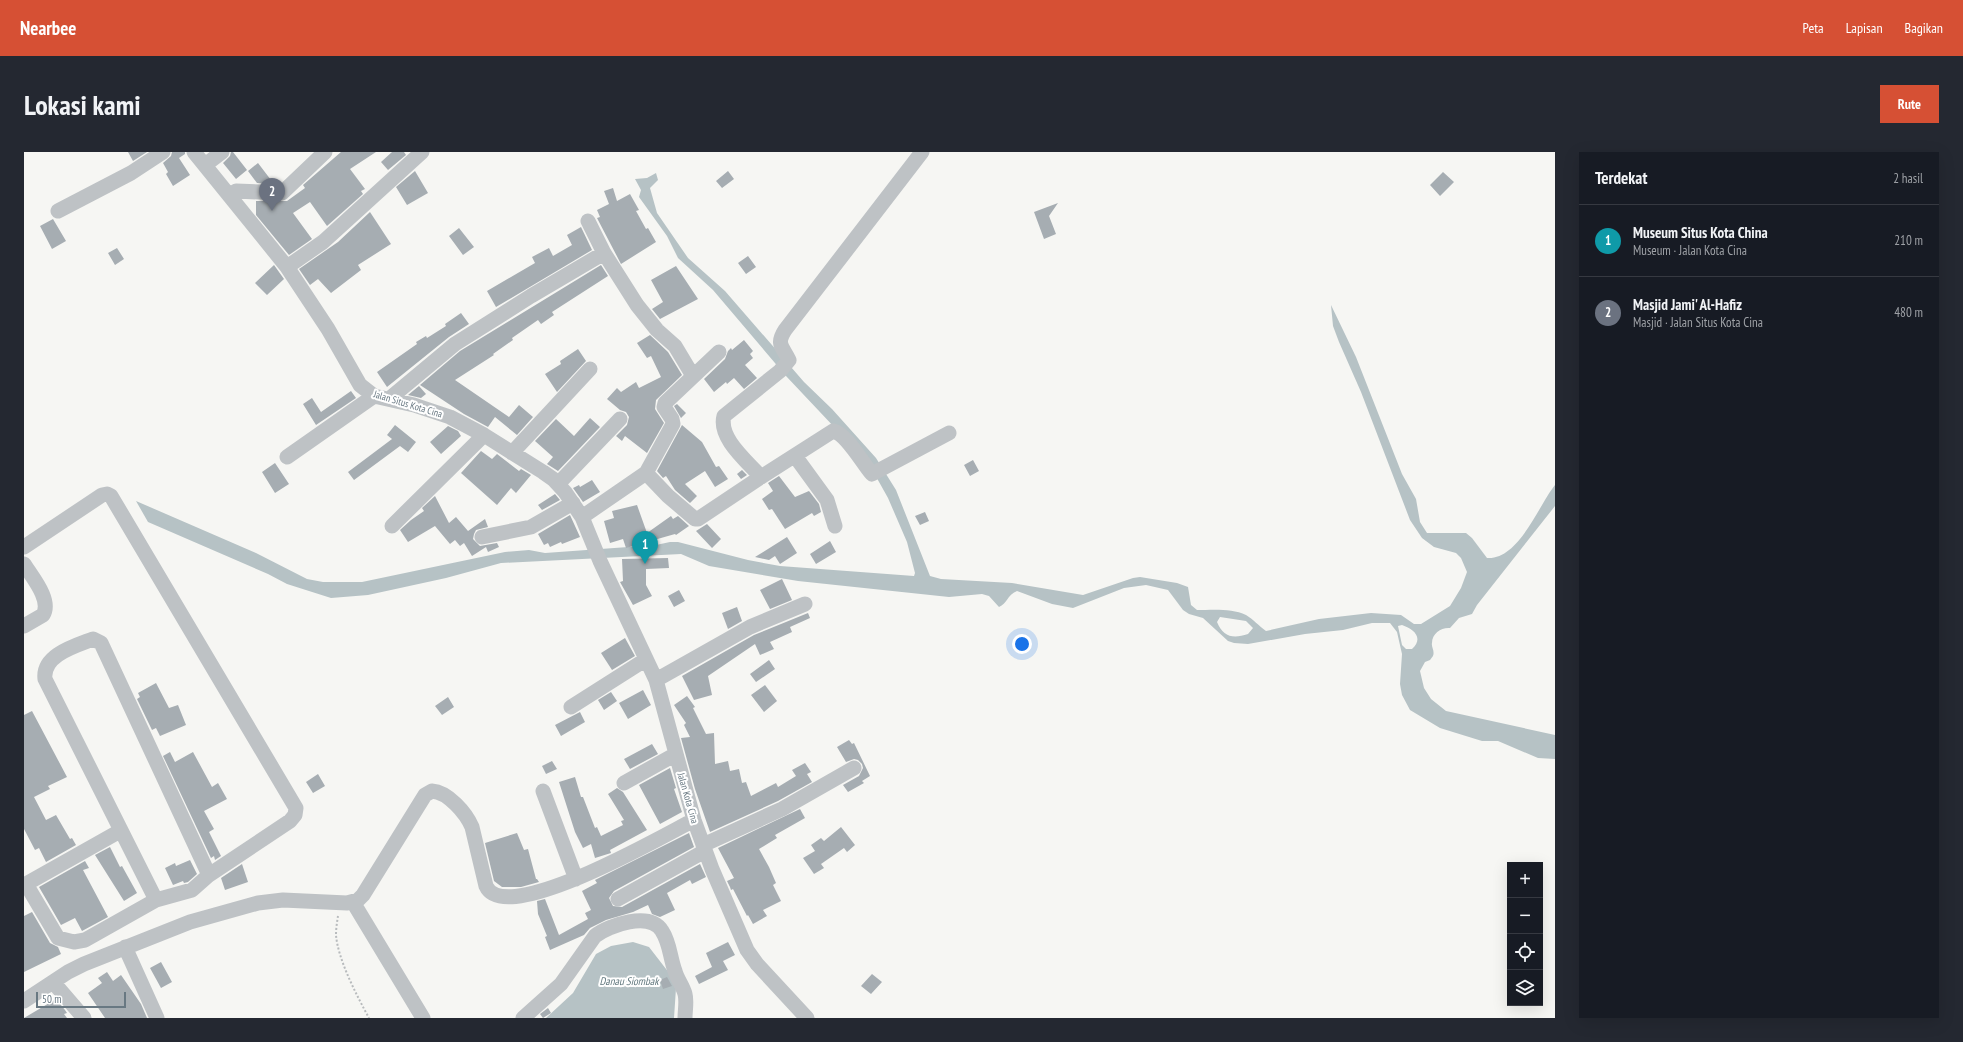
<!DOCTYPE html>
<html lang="id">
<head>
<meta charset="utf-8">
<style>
  :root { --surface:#171b24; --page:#242831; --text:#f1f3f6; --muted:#9ea1a6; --line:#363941; --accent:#d65034 }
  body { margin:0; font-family:"PT Sans Narrow",sans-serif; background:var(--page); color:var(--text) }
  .controls { position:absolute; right:12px; bottom:12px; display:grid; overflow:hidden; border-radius:0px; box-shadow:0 4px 16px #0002 }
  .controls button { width:36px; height:36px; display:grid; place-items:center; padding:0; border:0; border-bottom:1px solid var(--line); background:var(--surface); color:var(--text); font:20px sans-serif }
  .scale { position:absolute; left:12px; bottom:10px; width:90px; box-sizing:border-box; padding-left:4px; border:2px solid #687882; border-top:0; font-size:11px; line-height:14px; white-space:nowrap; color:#687882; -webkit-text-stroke:3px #fff; paint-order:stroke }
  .you { position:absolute; left:998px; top:492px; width:14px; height:14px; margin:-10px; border:3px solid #fff; border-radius:50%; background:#1a73e8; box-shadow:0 0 0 6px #1a73e833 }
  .badge { display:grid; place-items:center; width:26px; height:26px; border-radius:50%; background:var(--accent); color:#fff; font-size:13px; font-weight:700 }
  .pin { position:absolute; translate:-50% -33px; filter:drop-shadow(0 1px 2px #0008) }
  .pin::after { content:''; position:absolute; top:21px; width:14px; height:12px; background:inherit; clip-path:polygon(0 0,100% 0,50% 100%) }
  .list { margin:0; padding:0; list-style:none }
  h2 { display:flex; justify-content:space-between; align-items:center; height:52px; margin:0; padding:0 16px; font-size:17px }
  h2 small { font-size:13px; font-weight:400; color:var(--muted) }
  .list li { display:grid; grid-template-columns:26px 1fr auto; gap:12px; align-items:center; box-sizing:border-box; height:72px; padding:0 16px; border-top:1px solid var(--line) }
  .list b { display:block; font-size:15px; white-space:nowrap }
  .list p { margin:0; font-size:13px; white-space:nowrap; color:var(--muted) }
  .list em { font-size:13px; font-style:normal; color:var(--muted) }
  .icon { flex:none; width:22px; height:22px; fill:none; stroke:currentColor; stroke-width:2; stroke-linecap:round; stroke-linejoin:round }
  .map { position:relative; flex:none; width:1531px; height:866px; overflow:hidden; border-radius:0px }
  header { display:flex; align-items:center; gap:24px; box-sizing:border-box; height:56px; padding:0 20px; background:var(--accent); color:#fff }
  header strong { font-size:19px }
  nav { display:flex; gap:22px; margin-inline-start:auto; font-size:14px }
  .intro { display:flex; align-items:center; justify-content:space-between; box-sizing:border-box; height:96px; padding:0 24px }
  h1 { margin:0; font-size:28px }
  .button { padding:10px 18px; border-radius:0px; background:var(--accent); color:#fff; font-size:14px; font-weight:700 }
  main { display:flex; gap:24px; padding:0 24px }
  aside { flex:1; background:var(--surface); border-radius:0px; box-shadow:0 4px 16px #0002 }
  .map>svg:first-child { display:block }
  .water { fill:#b6c2c5; fill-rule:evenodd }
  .building { fill:#a6adb2 }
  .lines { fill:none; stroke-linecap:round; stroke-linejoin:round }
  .path { stroke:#b8bbbd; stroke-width:2; stroke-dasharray:2 2; stroke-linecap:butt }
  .minor { stroke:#bec2c5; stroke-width:15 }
  .labels { text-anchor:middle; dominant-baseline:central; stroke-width:4; stroke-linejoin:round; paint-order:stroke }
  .street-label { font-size:10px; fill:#687882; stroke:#fff }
  .water-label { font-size:11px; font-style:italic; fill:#63797f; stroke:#fff }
</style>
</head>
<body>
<header>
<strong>Nearbee</strong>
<nav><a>Peta</a><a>Lapisan</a><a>Bagikan</a></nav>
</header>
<div class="intro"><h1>Lokasi kami</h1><a class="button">Rute</a></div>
<main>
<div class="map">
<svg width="1531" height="866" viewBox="0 0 1531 866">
  <rect width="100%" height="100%" fill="#f6f6f3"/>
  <path class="water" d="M 632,21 L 634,28 L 626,36 L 633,61 L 664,106 L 701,139 L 780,230 L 808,257 L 852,306 L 872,338 L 906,424 L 917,427 L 988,431 L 1059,443 L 1109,426 L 1116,425 L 1153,431 L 1164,435 L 1167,453 L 1173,458 C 1188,458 1208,456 1222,463 C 1229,467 1235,474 1242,479 L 1295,467 L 1347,461 L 1377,463 L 1390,472 L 1397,472 L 1426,454 L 1437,436 L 1443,420 L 1437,406 L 1432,401 L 1410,395 L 1398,386 L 1386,368 L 1337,240 L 1315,190 L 1309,174 L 1307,153 L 1332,205 L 1378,322 L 1392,347 L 1396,370 L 1403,381 L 1442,381 L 1448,386 L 1463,406 C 1495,408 1514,354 1531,333 L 1531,354 L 1453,453 L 1448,462 L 1435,466 L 1426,476 C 1418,475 1408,481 1408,491 C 1407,495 1411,499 1409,504 L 1406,508 L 1401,510 L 1396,519 L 1400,536 L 1407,547 L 1422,559 L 1531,583 L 1531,607 L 1514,606 L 1474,589 L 1458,589 L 1416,576 L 1386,558 L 1378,543 L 1376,532 L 1378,502 L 1373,480 L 1366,471 L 1348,471 L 1319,478 L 1281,482 L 1224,492 L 1210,491 L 1204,489 L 1179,466 L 1165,462 L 1159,458 L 1144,438 L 1122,433 L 1100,436 L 1049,456 L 1028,452 L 993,439 C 983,443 983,452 975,455 L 965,444 L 958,442 L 925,445 L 774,429 L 685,414 L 657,402 L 477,411 L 422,426 L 344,443 L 307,446 L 263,432 L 244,422 L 124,370 L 112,349 L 232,401 L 283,427 L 299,430 L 338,430 L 481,400 L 505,398 L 521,401 L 632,393 L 646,390 L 654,390 L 724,408 L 756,414 L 890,424 L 891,421 L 883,390 L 864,346 L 845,312 L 762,224 L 689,138 L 654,106 L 643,84 L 615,45 L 617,38 L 611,27 L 623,26 ZM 1196,465 L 1222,469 L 1229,476 L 1224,482 C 1209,487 1199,485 1193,470 ZM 1378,473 C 1390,477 1400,486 1388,497 L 1382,497 L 1378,493 L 1374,474 Z
    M 609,790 L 625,795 L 649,826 L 652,836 L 650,866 L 522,866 L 549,841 L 572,802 L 587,794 Z"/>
  <path class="building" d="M 104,0 L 123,0 L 109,9 Z
    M 148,0 L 161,0 L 161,2 L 155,6 L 166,23 L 149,34 L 142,22 L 144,20 L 139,11 L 147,4 Z
    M 207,0 L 209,0 L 223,18 L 212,27 L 199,11 L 206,4 Z
    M 317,0 L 352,0 L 326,17 L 341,37 L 337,39 L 339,42 L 303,74 L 286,50 L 269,61 L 288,87 L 265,103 L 232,63 L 232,49 L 263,49 L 281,36 L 279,33 Z
    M 368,0 L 380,0 L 382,3 L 364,18 L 357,10 Z
    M 234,11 L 250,32 L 233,31 L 224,19 Z
    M 391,19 L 404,41 L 383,53 L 372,35 Z
    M 704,19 L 710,27 L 698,36 L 692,29 Z
    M 1419,20 L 1430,30 L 1416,44 L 1406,33 Z
    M 589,36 L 593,49 L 606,42 L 615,58 L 612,59 L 622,77 L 624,76 L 632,90 L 597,112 L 573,66 L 576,65 L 573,58 L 585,52 L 580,39 Z
    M 1034,51 L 1025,64 L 1032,82 L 1020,87 L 1010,60 Z
    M 346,60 L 367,92 L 334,113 L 337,118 L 307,141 L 294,127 L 286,133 L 275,117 L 314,90 Z
    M 29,67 L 42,89 L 28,97 L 16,74 Z
    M 557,75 L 568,98 L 472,155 L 463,139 L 511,111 L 508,105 L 525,96 L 529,104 L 548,93 L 543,83 Z
    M 435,76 L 450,95 L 439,103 L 425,84 Z
    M 93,96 L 100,107 L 91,113 L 84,101 Z
    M 724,104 L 732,115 L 722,122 L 714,111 Z
    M 250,113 L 260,127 L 243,143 L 231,131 Z
    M 577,113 L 584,124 L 528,160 L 530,163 L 517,172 L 514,168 L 488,186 L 489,188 L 469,202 L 470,203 L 431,228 L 485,265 L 495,253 L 509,265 L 493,283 L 471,265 L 464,275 L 440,262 L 396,233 L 436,199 Z
    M 652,114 L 674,147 L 636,167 L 628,157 L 639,150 L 627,128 Z
    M 437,161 L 445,172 L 425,185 L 363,235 L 353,220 L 393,192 L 392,190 L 402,184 L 403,186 L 422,174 L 421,172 Z
    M 626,183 L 644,200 L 658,223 L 632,248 L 631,257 L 640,271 L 623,301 L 601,284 L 598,289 L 592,284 L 603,273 L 605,265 L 602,260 L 596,258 L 583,247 L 593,236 L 597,240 L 612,230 L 615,236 L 637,225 L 627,204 L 623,206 L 613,191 Z
    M 720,188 L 729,199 L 726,202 L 729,206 L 721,213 L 733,226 L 720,237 L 710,226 L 703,232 L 702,230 L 690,240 L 680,227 L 701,207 L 704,199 L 707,196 L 708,198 Z
    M 554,197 L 562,209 L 533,240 L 521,222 L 537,212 L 536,209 Z
    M 395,234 L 402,242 L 397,246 L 384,243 Z
    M 327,239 L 332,246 L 292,273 L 279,252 L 288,246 L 297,260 Z
    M 653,252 L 662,261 L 657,266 L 650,254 Z
    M 566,266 L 576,275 L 534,319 L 523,312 L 529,305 L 511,289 L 532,267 L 550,284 Z
    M 371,273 L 392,290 L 384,300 L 376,294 L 330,328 L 324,320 L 368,287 L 363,283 Z
    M 658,273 L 678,290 L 692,315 L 695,314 L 704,327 L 691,335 L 681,319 L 661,332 L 673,344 L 666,351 L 651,338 L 642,324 L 639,326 L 633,319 Z
    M 424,274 L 434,279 L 437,284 L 417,302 L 406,290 Z
    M 457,299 L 468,307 L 473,302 L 495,319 L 497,317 L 507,323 L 492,341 L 487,336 L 473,353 L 437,321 Z
    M 949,308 L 955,319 L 946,324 L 940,313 Z
    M 251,311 L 265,332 L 251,341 L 238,320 Z
    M 718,318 L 723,323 L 717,327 L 713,322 Z
    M 755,324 L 771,345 L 785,339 L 795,352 L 797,360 L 790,364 L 788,361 L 761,377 L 748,357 L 745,358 L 738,347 L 749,339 L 744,331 Z
    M 568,328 L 576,340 L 559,350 L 549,336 L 555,333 L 556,335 Z
    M 531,342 L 536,348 L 518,358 L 514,353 Z
    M 411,344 L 425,371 L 432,365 L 444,379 L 461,367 L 464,375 L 452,378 L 450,382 L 449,387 L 456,394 L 473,391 L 475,395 L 464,400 L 462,395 L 448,404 L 440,391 L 436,394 L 431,388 L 426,392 L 411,374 L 384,390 L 376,378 L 387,368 L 400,359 L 398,356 Z
    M 613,353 L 623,381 L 647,364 L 649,367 L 654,364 L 665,374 L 652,383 L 651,382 L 602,396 L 599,387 L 586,391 L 580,369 L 590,366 L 588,359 Z
    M 901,360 L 905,369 L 896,373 L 891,364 Z
    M 546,363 L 556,385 L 538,392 L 537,390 L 526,395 L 524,391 L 520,393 L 514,382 Z
    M 683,372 L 697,387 L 688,396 L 672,379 Z
    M 763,385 L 773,401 L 756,412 L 751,404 L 745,408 L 731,405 Z
    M 806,389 L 812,400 L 792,412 L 786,402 Z
    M 644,406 L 645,416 L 622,417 L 622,433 L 628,444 L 609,453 L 596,430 L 599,429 L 598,407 Z
    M 758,427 L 768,448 L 746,457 L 736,438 Z
    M 655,438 L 661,449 L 650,455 L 644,444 Z
    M 713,455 L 718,469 L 704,477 L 698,461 Z
    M 784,461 L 786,466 L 766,475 L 768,480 L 746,490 L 750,497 L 736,503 L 731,492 L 684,524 L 688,543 L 670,548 L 658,524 L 730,483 Z
    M 601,486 L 611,504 L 588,518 L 577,501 Z
    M 745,508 L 751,517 L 732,530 L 726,522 Z
    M 132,531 L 145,556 L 154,553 L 162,573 L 136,584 L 132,576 L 128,578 L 113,547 L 116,545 L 114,541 Z
    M 741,533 L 753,549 L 740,560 L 727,543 Z
    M 619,538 L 627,553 L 604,567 L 595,551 Z
    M 587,540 L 593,549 L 580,558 L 574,548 Z
    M 663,544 L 671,555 L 669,556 L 682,582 L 690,581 L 691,612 L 704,609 L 706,619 L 715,617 L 718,631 L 722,630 L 727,644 L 752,631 L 754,635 L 772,624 L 768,618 L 781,611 L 787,620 L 783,622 L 788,630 L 754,649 L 686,680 L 671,637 L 657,586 L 666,585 L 660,573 L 662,571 L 650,553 Z
    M 424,545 L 430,555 L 418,563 L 411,554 Z
    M 8,559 L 43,625 L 24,634 L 26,637 L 10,645 L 22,668 L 32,663 L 46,687 L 48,686 L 52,693 L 22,710 L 15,696 L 11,698 L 0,677 L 0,563 Z
    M 556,560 L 561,570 L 537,584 L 531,573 Z
    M 825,588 L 828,592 L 830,591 L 846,624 L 838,629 L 840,631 L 824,640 L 819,633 L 835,624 L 839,616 L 838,612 L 834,608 L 830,607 L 822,610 L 813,595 Z
    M 628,592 L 634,602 L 606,617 L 600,607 Z
    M 146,600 L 151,610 L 169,600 L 188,635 L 194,631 L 203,647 L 180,659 L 190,677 L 185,680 L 197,704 L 191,708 L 190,704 L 187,706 L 139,604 Z
    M 528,609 L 533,617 L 522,622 L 518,614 Z
    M 646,616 L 652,636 L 650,637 L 658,660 L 636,672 L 615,633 Z
    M 294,622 L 301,634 L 289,641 L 282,630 Z
    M 551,625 L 557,645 L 559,645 L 571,676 L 573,675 L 577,684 L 599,673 L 597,669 L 600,668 L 584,642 L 593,636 L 599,640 L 623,678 L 586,698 L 587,701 L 571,706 L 567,692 L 559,696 L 551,680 L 535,630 Z
    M 776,657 L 781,666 L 751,683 L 753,686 L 735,697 L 745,715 L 752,731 L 749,733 L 757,749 L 739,758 L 743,764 L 729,772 L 724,763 L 723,764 L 709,737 L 707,738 L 706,735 L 703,729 L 710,726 L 694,696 Z
    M 817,675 L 831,693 L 823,700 L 820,696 L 797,712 L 800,716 L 790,722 L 779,706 L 791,699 L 787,693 L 797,686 L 800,689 Z
    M 493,681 L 500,698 L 504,697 L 512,727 L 513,727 L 515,730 L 497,735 L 478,735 L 470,729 L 461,691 Z
    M 665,681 L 670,695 L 590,739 L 585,746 L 589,754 L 598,755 L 676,712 L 682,725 L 668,732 L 666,728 L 643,741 L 651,758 L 636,765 L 628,762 L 624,753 L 609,760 L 582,768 L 566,776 L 560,783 L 526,798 L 521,785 L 523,784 L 514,762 L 513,749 L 521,747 L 535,783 L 564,767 L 561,761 L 567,758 L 558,739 L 573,731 L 571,728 Z
    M 86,695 L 96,715 L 98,714 L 113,741 L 100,749 L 71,703 Z
    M 166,708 L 173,722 L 164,730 L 160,731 L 159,729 L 149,733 L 141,716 L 151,711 L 152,714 Z
    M 61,709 L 65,716 L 59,718 L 84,765 L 58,779 L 51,766 L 37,773 L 15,735 Z
    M 218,712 L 224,730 L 201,738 L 197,726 Z
    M 8,760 L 26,791 L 34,795 L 37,802 L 0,820 L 0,764 Z
    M 704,790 L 711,803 L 699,809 L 704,818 L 675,832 L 671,824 L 688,815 L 682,801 Z
    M 137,810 L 148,830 L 137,836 L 126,816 Z
    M 83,820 L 89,829 L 97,823 L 117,852 L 123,866 L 81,866 L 64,841 L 78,831 L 74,826 Z
    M 848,822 L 858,830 L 847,842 L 837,834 Z
    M 643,825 L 648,834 L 639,837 L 636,828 Z
    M 32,847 L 41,858 L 43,861 L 40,862 L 43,866 L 0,866 Z
    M 524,856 L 527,861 L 519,866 L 516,862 Z"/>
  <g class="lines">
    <path class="path" d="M 314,764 C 313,770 312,777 312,783 C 314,808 333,844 345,866"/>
    <path class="minor" d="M 170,0 L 263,115 L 304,177 L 336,233 L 350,244 L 390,253 L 426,265 L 460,283 L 519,320 L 529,327 L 541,340 L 558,365 L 576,409 L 632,528 L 670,668 L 688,717 L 723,798 L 733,812 L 783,866
      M 181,13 L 198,0
      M 206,44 L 212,39 L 258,41 L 301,0
      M 34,59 L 107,21 L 139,0
      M 564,69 L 580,101 L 613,153 L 633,178 L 651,194 L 669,224
      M 263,115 L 299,90 L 398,0
      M 365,247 L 431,192 L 507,144 L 580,101
      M 488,301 L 566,217
      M 771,304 L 803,348 L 811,374
      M 263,305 L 350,244
      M 622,321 L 644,344 L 671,367 L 674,367 L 737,325 L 809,279 C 822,281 839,312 848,322 L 925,281
      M 737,325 C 723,309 694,286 700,264 L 756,219 L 765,208 C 758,194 752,192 761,178 L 898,0
      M 534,332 L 596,267
      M 558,365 L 622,321 L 649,272 L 648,267 L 640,255 L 641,251 L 695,200
      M 368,374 L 460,283
      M 458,385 L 507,375 L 549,351
      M 0,395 L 78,343 L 83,342 L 87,344 L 272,656 L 271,663 L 266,669 L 185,723 L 168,738 L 132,748 L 61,788 L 50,790 L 34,786 L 2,732 L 96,679
      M 0,412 C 8,425 28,448 19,463 L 0,474
      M 632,528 L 726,475 L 781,452
      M 547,555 L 621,508
      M 600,631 L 652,602
      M 519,639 L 552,727
      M 679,693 L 758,657 L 830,616
      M 594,747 L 681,699
      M 132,748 L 21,527 C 18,503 51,494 69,487 L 77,491 L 185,723
      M 329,750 L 399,866
      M 101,795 L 133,866
      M 29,830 L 60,866
      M 0,849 L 44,820 L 60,812 L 166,770 L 234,751 L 259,748 L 323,751 L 334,748 L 339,743 L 401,643 L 408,639 C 424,640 442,661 448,675 L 462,734 C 481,776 640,683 670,668
      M 499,866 L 537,832 L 571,784 C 585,773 626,759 638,779 C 646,791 646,806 651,819 C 653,827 659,834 661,842 C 663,849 661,858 661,866"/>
  </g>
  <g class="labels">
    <g class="street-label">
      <text transform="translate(384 252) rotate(17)">Jalan Situs Kota Cina</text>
      <text transform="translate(664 646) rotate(74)">Jalan Kota Cina</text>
    </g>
    <g class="water-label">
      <text x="605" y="829">Danau Siombak</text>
    </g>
  </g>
</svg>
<div class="controls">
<button>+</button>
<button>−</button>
<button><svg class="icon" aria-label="locate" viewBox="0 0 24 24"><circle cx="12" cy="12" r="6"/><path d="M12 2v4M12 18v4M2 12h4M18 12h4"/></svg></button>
<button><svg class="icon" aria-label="layers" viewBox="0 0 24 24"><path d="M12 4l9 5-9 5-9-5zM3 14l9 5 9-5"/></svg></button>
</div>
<div class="scale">50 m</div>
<div class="you"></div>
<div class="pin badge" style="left:621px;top:412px;background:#0f9aa8">1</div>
<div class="pin badge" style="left:248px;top:59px;background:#6b7280">2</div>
</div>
<aside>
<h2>Terdekat<small>2 hasil</small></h2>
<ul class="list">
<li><span class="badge" style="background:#0f9aa8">1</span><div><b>Museum Situs Kota China</b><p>Museum · Jalan Kota Cina</p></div><em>210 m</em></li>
<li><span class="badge" style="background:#6b7280">2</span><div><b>Masjid Jami' Al-Hafiz</b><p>Masjid · Jalan Situs Kota Cina</p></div><em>480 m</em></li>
</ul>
</aside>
</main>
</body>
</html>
